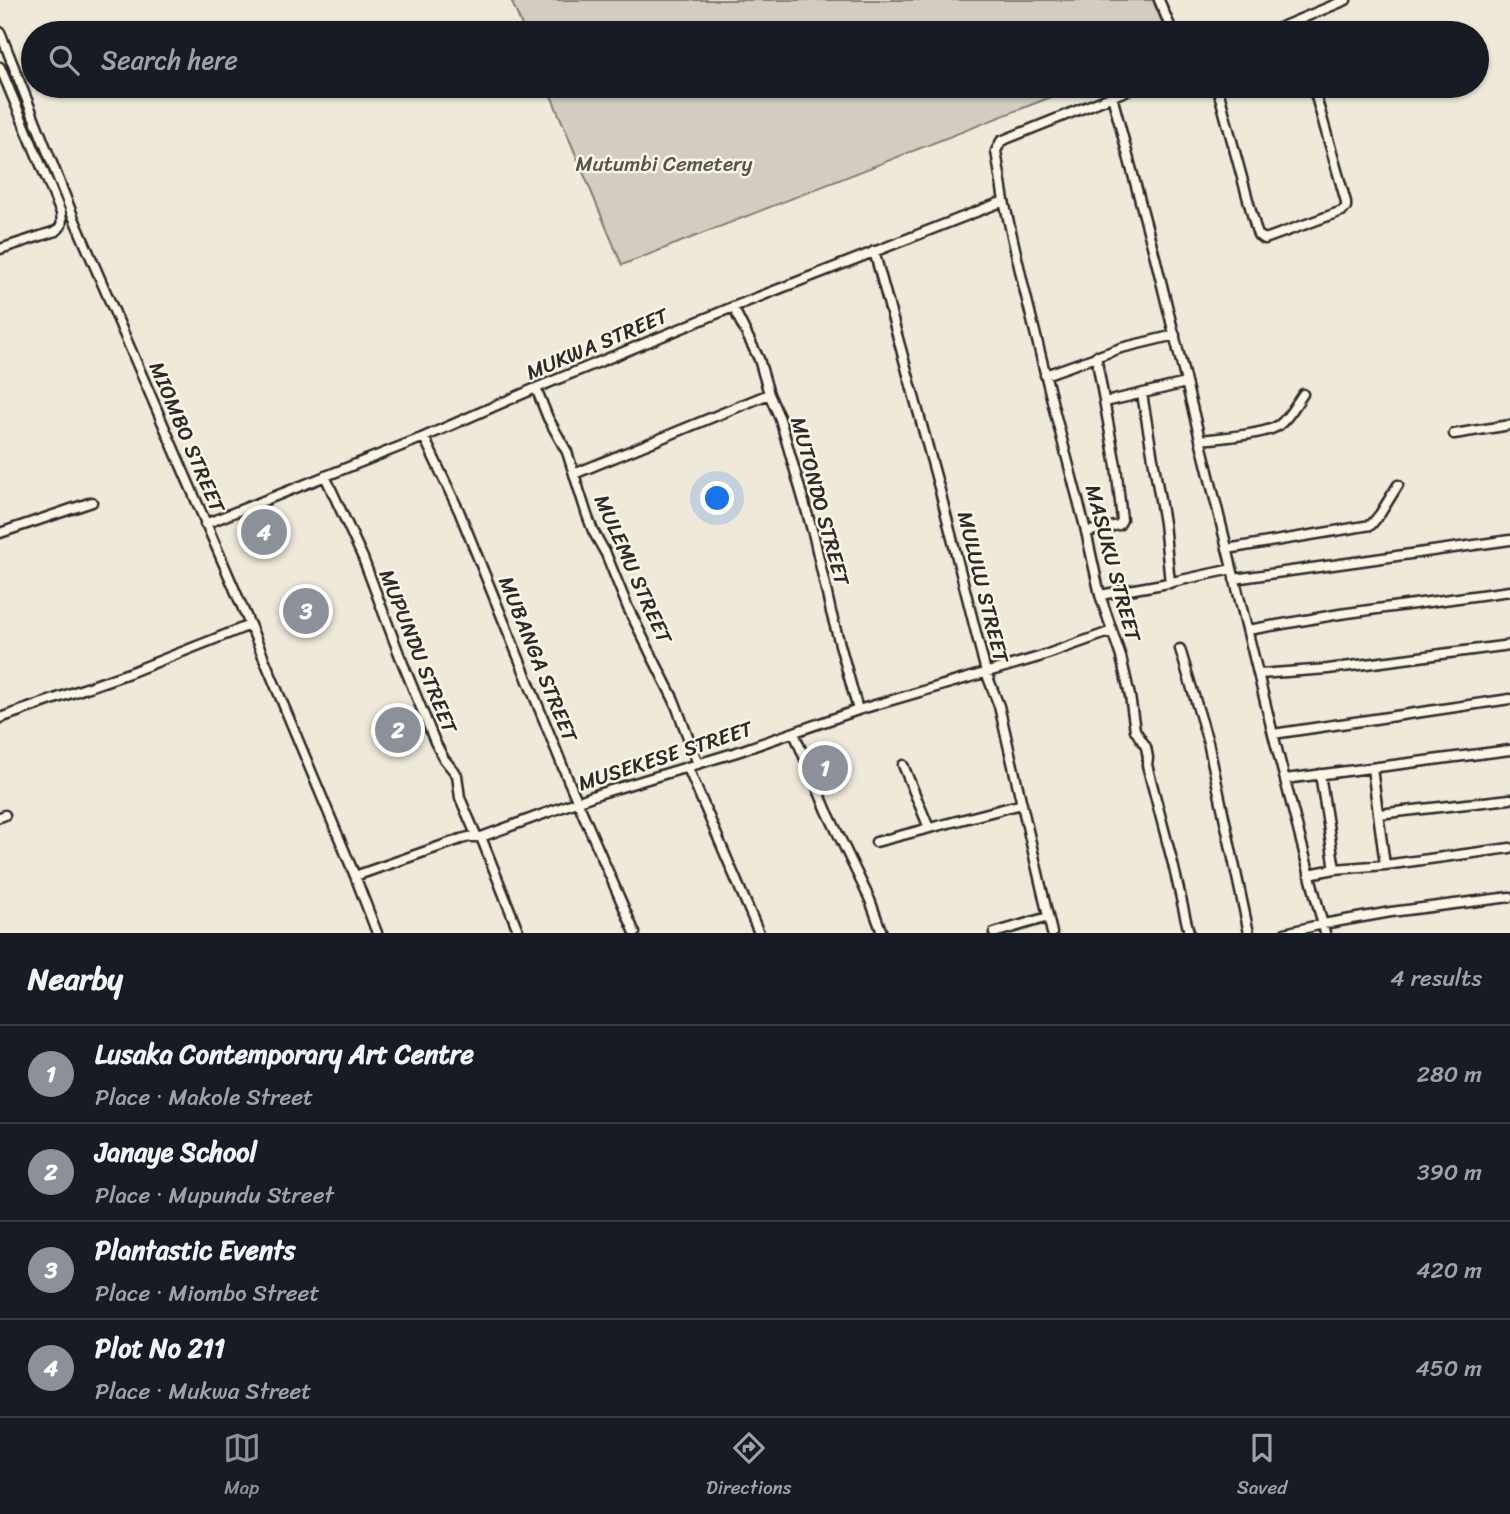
<!DOCTYPE html>
<html lang="en">
<head>
<meta charset="utf-8">
<style>
  :root { --surface:#171b24; --page:#242831; --text:#f1f3f6; --muted:#9ea1a6; --line:#363941; --accent:#8c9099 }
  body { margin:0; font-family:Sriracha,sans-serif; background:var(--page); color:var(--text) }
  .you { position:absolute; left:718px; top:499px; width:24px; height:24px; margin:-18px; border:5px solid #fff; border-radius:50%; background:#1a73e8; box-shadow:0 0 0 10px #1a73e833 }
  .badge { display:grid; place-items:center; width:46px; height:46px; border-radius:50%; background:var(--accent); color:#fff; font-size:23px; font-weight:700 }
  .pin { position:absolute; translate:-50% -50%; border:4px solid #fff; box-shadow:0 2px 7px #0006 }
  .list { margin:0; padding:0; list-style:none }
  h2 { display:flex; justify-content:space-between; align-items:center; height:91px; margin:0; padding:0 28px; font-size:30px }
  h2 small { font-size:23px; font-weight:400; color:var(--muted) }
  .list li { display:grid; grid-template-columns:46px 1fr auto; gap:21px; align-items:center; box-sizing:border-box; height:98px; padding:0 28px; border-top:2px solid var(--line) }
  .list b { display:block; font-size:26px; white-space:nowrap }
  .list p { margin:0; font-size:23px; white-space:nowrap; color:var(--muted) }
  .list em { font-size:23px; font-style:normal; color:var(--muted) }
  .icon { flex:none; width:38px; height:38px; fill:none; stroke:currentColor; stroke-width:2; stroke-linecap:round; stroke-linejoin:round }
  .map { position:relative; flex:none; width:1510px; height:933px; overflow:hidden }
  .search { position:absolute; background:var(--surface); box-shadow:0 2px 5px #0004; left:21px; right:21px; top:21px; height:77px; display:flex; align-items:center; gap:18px; box-sizing:border-box; padding:0 24px; border-radius:38px; color:var(--muted); font-size:26px }
  .sheet { height:483px; background:var(--surface) }
  nav { display:flex; justify-content:space-around; align-items:center; box-sizing:border-box; height:98px; border-top:2px solid var(--line); background:var(--surface); font-size:19px; color:var(--muted) }
  nav a { display:grid; justify-items:center; gap:4px }
  nav .on { color:var(--accent) }
  .map>svg:first-child { display:block }
  .green { fill:#d2cdc0; stroke:#7e7c76; stroke-width:2 }
  .lines { fill:none; stroke-linecap:round; stroke-linejoin:round }
  .minor-casing { stroke:#2b2b2b; stroke-width:13 }
  .minor { stroke:#fcf5e5; stroke-width:8 }
  .labels { text-anchor:middle; dominant-baseline:central; stroke-width:5; stroke-linejoin:round; paint-order:stroke }
  .park-label { font-size:21px; fill:#555450; stroke:#fcf5e5 }
  .street-label { font-size:21px; fill:#2b2b2b; stroke:#fcf5e5 }
</style>
</head>
<body>
<div class="map">
<svg width="1510" height="933" viewBox="0 0 1510 933">
  <rect width="100%" height="100%" fill="#efe9da"/>
  <filter id="ink" filterUnits="userSpaceOnUse"><feTurbulence type="fractalNoise" baseFrequency=".0143" numOctaves="2"/><feDisplacementMap in="SourceGraphic" scale="14" xChannelSelector="R" yChannelSelector="G"/><feConvolveMatrix kernelMatrix="1 2 1 2 8 2 1 2 1" color-interpolation-filters="sRGB"/></filter>
  <g filter="url(#ink)">
    <path class="green" d="M 511,0 L 1153,0 L 1167,33 L 525,33 Z
      M 547,86 L 1079,86 L 622,265 Z"/>
    <g class="lines">
      <defs>
        <path id="minor" d="M 1159,0 L 1173,33
          M 0,32 L 73,216 L 250,625 L 355,876 L 377,933
          M 1267,33 L 1346,0
          M 0,67 L 61,213 C 62,222 63,226 56,231 L 0,249
          M 1138,86 L 1001,141 L 996,151 L 1004,201 L 1024,288 L 1055,413 L 1085,527 L 1100,595 L 1121,657 L 1130,696 L 1135,730 L 1146,747 L 1148,758 L 1147,765 L 1173,864 L 1189,933
          M 1217,86 L 1256,229 L 1258,235 L 1265,239 L 1342,211 L 1346,207 L 1346,202 L 1313,86
          M 1112,96 L 1155,257 L 1273,734 L 1325,933
          M 874,251 L 940,491 L 986,672 L 999,706 L 1052,933
          M 733,307 L 759,359 L 769,394 L 780,419 L 814,537 L 831,612 L 858,710
          M 1045,375 L 1121,348 L 1175,335
          M 536,388 L 548,418 L 567,452 L 587,515 L 593,531 L 606,554 L 628,608 L 674,700 L 698,764
          M 1142,394 L 1164,523 L 1170,583
          M 1105,402 L 1186,383
          M 1454,434 L 1510,425
          M 424,437 L 459,511 L 569,782 L 635,933
          M 1200,440 C 1218,438 1266,435 1279,425 C 1289,418 1296,404 1303,394
          M 574,474 L 769,394
          M 325,476 L 363,558 L 399,654 L 435,742 L 444,759 L 457,775 L 460,798 L 477,837
          M 205,524 L 424,437 L 536,388 L 733,307 L 1004,201
          M 1086,532 L 1119,525 L 1122,520 L 1116,466 L 1096,356
          M 0,533 L 92,502
          M 1227,549 L 1371,525 L 1380,514 L 1398,485
          M 1234,579 L 1510,540
          M 1100,595 L 1163,584 L 1232,569
          M 1248,630 L 1340,614 L 1510,591
          M 1180,649 L 1208,742 L 1249,933
          M 1259,674 L 1328,669 L 1510,645
          M 0,718 L 129,673 L 250,625
          M 794,733 L 827,811 L 870,900 L 882,933
          M 1273,734 L 1510,699
          M 903,765 L 929,828
          M 688,768 L 759,933
          M 1372,768 L 1385,865
          M 1320,774 L 1335,869
          M 1285,779 L 1510,750
          M 1379,814 L 1510,799
          M 0,817 L 5,815
          M 481,837 L 519,933
          M 876,842 L 1022,804
          M 1309,874 L 1335,869 L 1385,865 L 1510,848
          M 355,876 L 461,839 L 469,837 L 481,837 L 598,794 L 737,752 L 858,710 L 1039,657 L 1112,631
          M 994,933 L 1048,917
          M 1285,933 L 1323,924 L 1391,912 L 1510,897"/>
      </defs>
      <use href="#minor" class="minor-casing"/>
      <use href="#minor" class="minor"/>
    </g>
  </g>
  <g class="labels">
    <g class="park-label">
      <text x="664" y="164">Mutumbi Cemetery</text>
    </g>
    <g class="street-label">
      <text transform="translate(597 344) rotate(-23)">MUKWA STREET</text>
      <text transform="translate(187 437) rotate(67)">MIOMBO STREET</text>
      <text transform="translate(820 501) rotate(75)">MUTONDO STREET</text>
      <text transform="translate(1113 563) rotate(75)">MASUKU STREET</text>
      <text transform="translate(633 569) rotate(66)">MULEMU STREET</text>
      <text transform="translate(983 587) rotate(76)">MULULU STREET</text>
      <text transform="translate(418 651) rotate(68)">MUPUNDU STREET</text>
      <text transform="translate(538 659) rotate(68)">MUBANGA STREET</text>
      <text transform="translate(665 756) rotate(-18)">MUSEKESE STREET</text>
    </g>
  </g>
</svg>
<div class="you"></div>
<div class="pin badge" style="left:825px;top:768px">1</div>
<div class="pin badge" style="left:398px;top:730px">2</div>
<div class="pin badge" style="left:306px;top:611px">3</div>
<div class="pin badge" style="left:264px;top:532px">4</div>
<div class="search"><svg class="icon" aria-label="search" viewBox="0 0 24 24"><circle cx="10" cy="10" r="6"/><path d="M15 15l6 6"/></svg>Search here</div>
</div>
<section class="sheet">
<h2>Nearby<small>4 results</small></h2>
<ul class="list">
<li><span class="badge">1</span><div><b>Lusaka Contemporary Art Centre</b><p>Place · Makole Street</p></div><em>280 m</em></li>
<li><span class="badge">2</span><div><b>Janaye School</b><p>Place · Mupundu Street</p></div><em>390 m</em></li>
<li><span class="badge">3</span><div><b>Plantastic Events</b><p>Place · Miombo Street</p></div><em>420 m</em></li>
<li><span class="badge">4</span><div><b>Plot No 211</b><p>Place · Mukwa Street</p></div><em>450 m</em></li>
</ul>
</section>
<nav>
<a class="on"><svg class="icon" aria-label="map" viewBox="0 0 24 24"><path d="M3 6l6-2 6 2 6-2v14l-6 2-6-2-6 2zM9 4v14M15 6v14"/></svg>Map</a>
<a><svg class="icon" aria-label="directions" viewBox="0 0 24 24"><path d="M12 3l9 9-9 9-9-9zM9 14v-3h6M13 9l2 2-2 2"/></svg>Directions</a>
<a><svg class="icon" aria-label="saved" viewBox="0 0 24 24"><path d="M7 4h10v16l-5-4-5 4z"/></svg>Saved</a>
</nav>
</body>
</html>
